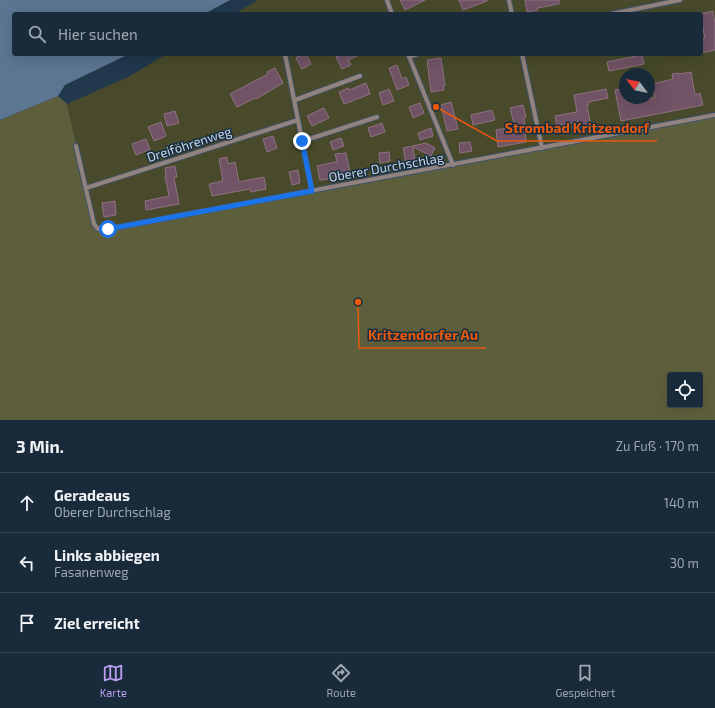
<!DOCTYPE html>
<html lang="de">
<head>
<meta charset="utf-8">
<style>
  :root { --surface:#192a3a; --page:#263645; --text:#f1f3f6; --muted:#9fa7af; --line:#374654; --accent:#bca0f2 }
  body { margin:0; font-family:"Exo 2",sans-serif; background:var(--page); color:var(--text) }
  .controls { position:absolute; right:12px; bottom:12px; display:grid; overflow:hidden; border-radius:4px; box-shadow:0 4px 16px #0002 }
  .controls button { width:36px; height:36px; display:grid; place-items:center; padding:0; border:0; border-bottom:1px solid var(--line); background:var(--surface); color:var(--text); font:20px sans-serif }
  .compass { position:absolute; left:619px; top:68px; width:36px; height:36px; border-radius:50%; background:var(--surface); box-shadow:0 4px 16px #0002; rotate:302deg }
  .stop { position:absolute; width:12px; height:12px; margin:-9px; border:3px solid #1a73e8; border-radius:50%; background:#fff }
  .stop.end { background:#1a73e8; border-color:#fff; box-shadow:0 1px 4px #0008 }
  .list { margin:0; padding:0; list-style:none }
  h2 { display:flex; justify-content:space-between; align-items:center; height:52px; margin:0; padding:0 16px; font-size:17px }
  h2 small { font-size:13px; font-weight:400; color:var(--muted) }
  .list li { display:grid; grid-template-columns:26px 1fr auto; gap:12px; align-items:center; box-sizing:border-box; height:60px; padding:0 16px; border-top:1px solid var(--line) }
  .list b { display:block; font-size:15px; white-space:nowrap }
  .list p { margin:0; font-size:13px; white-space:nowrap; color:var(--muted) }
  .list em { font-size:13px; font-style:normal; color:var(--muted) }
  .icon { flex:none; width:22px; height:22px; fill:none; stroke:currentColor; stroke-width:2; stroke-linecap:round; stroke-linejoin:round }
  .map { position:relative; flex:none; width:715px; height:420px; overflow:hidden }
  .search { position:absolute; background:var(--surface); box-shadow:0 4px 16px #0002; left:12px; right:12px; top:12px; height:44px; display:flex; align-items:center; gap:10px; box-sizing:border-box; padding:0 14px; border-radius:4px; color:var(--muted); font-size:15px }
  .sheet { height:232px; background:var(--surface) }
  nav { display:flex; justify-content:space-around; align-items:center; box-sizing:border-box; height:56px; border-top:1px solid var(--line); background:var(--surface); font-size:11px; color:var(--muted) }
  nav a { display:grid; justify-items:center; gap:2px }
  nav .on { color:var(--accent) }
  .map>svg:first-child { display:block }
  .green { fill:#484a2b; fill-rule:evenodd }
  .forest { fill:#5d5f3c; fill-rule:evenodd }
  .water { fill:#5c7591 }
  .building { fill:#705365; stroke:#8f7184 }
  .lines { fill:none; stroke-linecap:round; stroke-linejoin:round }
  .street-casing { stroke:#3f5468; stroke-width:6 }
  .street { stroke:#92837e; stroke-width:4 }
  .route { stroke:#1a73e8; stroke-width:5 }
  .labels { text-anchor:middle; dominant-baseline:central; stroke-width:3; stroke-linejoin:round; paint-order:stroke }
  .street-label { font-size:13px; fill:#c8d6e3; stroke:#172e42 }
  .leader { fill:none; stroke:#e8590c; stroke-width:1.5 }
  .callout-dot { fill:#e8590c; stroke:#172e42; stroke-width:1.5 }
  .callout-label { font-size:14px; text-anchor:middle; font-weight:bold; fill:#e8590c; stroke:#172e42; stroke-width:3; stroke-linejoin:round; paint-order:stroke }
</style>
</head>
<body>
<div class="map">
<svg width="715" height="420" viewBox="0 0 715 420">
  <rect width="100%" height="100%" fill="#21384d"/>
  <path class="green" d="M 258,0 L 715,0 L 715,115 L 208,210 L 98,229 L 94,224 L 67,104 L 128,77 L 167,54 L 701,54 L 701,14 L 234,14 ZM 625,74 L 649,74 L 649,98 L 625,98 Z"/>
  <path class="forest" d="M 58,96 L 67,104 L 94,224 L 98,229 L 108,229 L 715,115 L 715,420 L 0,420 L 0,120 ZM 670,375 L 700,375 L 700,405 L 670,405 Z"/>
  <path class="water" d="M 0,0 L 230,0 L 204,14 L 14,14 L 14,54 L 129,54 L 65,85 L 58,96 L 0,120 Z"/>
  <path class="building" d="M 400,0 L 425,0 L 405,10 Z
    M 459,0 L 487,0 L 487,1 L 463,10 Z
    M 525,0 L 559,0 L 559,4 L 537,8 L 538,10 L 527,12 Z
    M 713,11 L 715,23 L 715,50 L 701,53 L 701,39 L 705,38 L 700,14 Z
    M 303,54 L 306,54 L 311,64 L 302,69 L 296,58 Z
    M 342,54 L 361,54 L 348,60 L 351,65 L 342,69 L 336,57 Z
    M 642,55 L 644,64 L 609,71 L 607,62 Z
    M 441,58 L 445,86 L 443,86 L 444,90 L 431,92 L 427,60 Z
    M 397,65 L 402,79 L 406,77 L 409,85 L 397,90 L 389,68 Z
    M 275,68 L 283,83 L 256,99 L 255,98 L 237,107 L 230,94 L 268,74 L 267,72 Z
    M 691,72 L 695,95 L 700,93 L 703,105 L 621,121 L 615,90 L 625,88 L 625,98 L 655,98 L 652,84 L 673,79 L 672,74 L 679,73 L 679,74 Z
    M 366,83 L 370,94 L 344,104 L 339,92 L 348,88 L 349,90 Z
    M 389,89 L 394,101 L 383,105 L 379,93 Z
    M 606,89 L 608,98 L 588,102 L 589,104 L 587,105 L 591,126 L 579,128 L 578,122 L 557,126 L 555,116 L 577,112 L 574,95 Z
    M 451,102 L 458,129 L 447,131 L 441,105 Z
    M 420,103 L 424,113 L 413,118 L 409,107 Z
    M 523,105 L 526,117 L 524,118 L 526,142 L 498,147 L 496,130 L 515,127 L 510,108 Z
    M 324,108 L 329,118 L 312,126 L 307,116 Z
    M 492,110 L 495,120 L 473,125 L 471,115 Z
    M 175,111 L 179,123 L 167,126 L 164,114 Z
    M 161,122 L 166,136 L 154,141 L 148,127 Z
    M 382,123 L 385,132 L 371,137 L 368,128 Z
    M 431,128 L 433,136 L 420,140 L 418,133 Z
    M 273,136 L 277,148 L 267,152 L 263,139 Z
    M 341,138 L 344,146 L 333,150 L 330,142 Z
    M 146,139 L 150,149 L 136,155 L 132,144 Z
    M 470,142 L 472,151 L 460,153 L 459,143 Z
    M 426,143 L 435,148 L 431,156 L 413,147 L 415,161 L 406,163 L 403,148 Z
    M 389,152 L 390,161 L 380,163 L 379,153 Z
    M 346,153 L 350,172 L 328,177 L 329,179 L 320,180 L 317,166 L 335,162 L 337,161 L 335,154 Z
    M 227,157 L 228,164 L 235,162 L 239,182 L 264,177 L 266,189 L 251,192 L 250,189 L 212,196 L 209,184 L 223,181 L 219,159 Z
    M 175,166 L 177,177 L 174,177 L 179,204 L 146,210 L 145,201 L 169,196 L 165,176 L 166,176 L 165,168 Z
    M 298,170 L 300,183 L 292,185 L 289,172 Z
    M 115,201 L 116,215 L 104,217 L 102,203 Z"/>
  <g class="lines">
    <defs>
      <path id="street" d="M 387,0 L 392,14
        M 509,0 L 512,14
        M 611,14 L 680,0
        M 285,54 L 312,191
        M 408,54 L 453,165
        M 522,54 L 542,148
        M 409,57 L 418,54
        M 295,100 L 360,76
        M 303,141 L 377,117
        M 76,146 L 94,224 L 98,229 L 108,229 L 715,115
        M 86,188 L 298,120"/>
    </defs>
    <use href="#street" class="street-casing"/>
    <use href="#street" class="street"/>
  </g>
  <g class="lines">
    <path class="route" d="M 108,229 L 312,191 L 302,141"/>
  </g>
  <g class="labels">
    <g class="street-label">
      <text transform="translate(189 144) rotate(-18)">Dreiföhrenweg</text>
      <text transform="translate(386 167) rotate(-10)">Oberer Durchschlag</text>
    </g>
  </g>
  <path class="leader" d="M436 107L497 141H657M358 302L359 348H486"/>
  <g class="callout-dot">
    <circle cx="436" cy="107" r="4"/>
    <circle cx="358" cy="302" r="4"/>
  </g>
  <g class="callout-label">
    <text x="577" y="133">Strombad Kritzendorf</text>
    <text x="423" y="340">Kritzendorfer Au</text>
  </g>
</svg>
<div class="controls">
<button><svg class="icon" aria-label="locate" viewBox="0 0 24 24"><circle cx="12" cy="12" r="6"/><path d="M12 2v4M12 18v4M2 12h4M18 12h4"/></svg></button>
</div>
<svg class="compass" viewBox="-18 -18 36 36"><path d="M0-13l5 13h-10z" fill="#e53935"/><path d="M0 13l5-13h-10z" fill="#9fa7af"/></svg>
<div class="stop" style="left:108px;top:229px"></div>
<div class="stop end" style="left:302px;top:141px"></div>
<div class="search"><svg class="icon" aria-label="search" viewBox="0 0 24 24"><circle cx="10" cy="10" r="6"/><path d="M15 15l6 6"/></svg>Hier suchen</div>
</div>
<section class="sheet">
<h2>3 Min.<small>Zu Fuß · 170 m</small></h2>
<ul class="list">
<li><svg class="icon" aria-label="ahead" viewBox="0 0 24 24"><path d="M12 20V5M6 11l6-6 6 6"/></svg><div><b>Geradeaus</b><p>Oberer Durchschlag</p></div><em>140 m</em></li>
<li><svg class="icon" aria-label="left" viewBox="0 0 24 24"><path d="M17 20v-9H6M10 6l-5 5 5 5"/></svg><div><b>Links abbiegen</b><p>Fasanenweg</p></div><em>30 m</em></li>
<li><svg class="icon" aria-label="arrive" viewBox="0 0 24 24"><path d="M6 21V4h12l-3 4 3 4H6"/></svg><div><b>Ziel erreicht</b></div></li>
</ul>
</section>
<nav>
<a class="on"><svg class="icon" aria-label="map" viewBox="0 0 24 24"><path d="M3 6l6-2 6 2 6-2v14l-6 2-6-2-6 2zM9 4v14M15 6v14"/></svg>Karte</a>
<a><svg class="icon" aria-label="directions" viewBox="0 0 24 24"><path d="M12 3l9 9-9 9-9-9zM9 14v-3h6M13 9l2 2-2 2"/></svg>Route</a>
<a><svg class="icon" aria-label="saved" viewBox="0 0 24 24"><path d="M7 4h10v16l-5-4-5 4z"/></svg>Gespeichert</a>
</nav>
</body>
</html>
